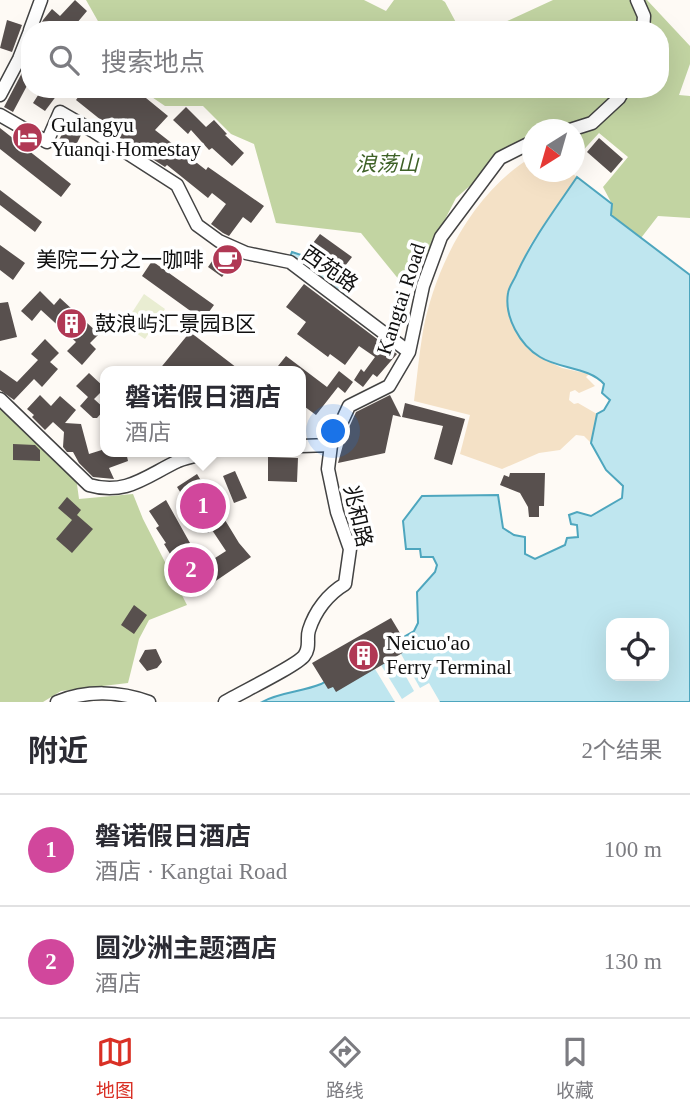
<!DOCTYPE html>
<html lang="zh">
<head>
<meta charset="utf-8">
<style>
  :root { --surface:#fff; --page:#f7f7f7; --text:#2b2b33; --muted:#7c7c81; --line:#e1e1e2; --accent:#d93025 }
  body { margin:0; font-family:"Times New Roman","Noto Sans SC",serif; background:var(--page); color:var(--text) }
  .controls { position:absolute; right:21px; bottom:21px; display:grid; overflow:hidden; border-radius:14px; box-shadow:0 7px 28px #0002 }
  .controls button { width:63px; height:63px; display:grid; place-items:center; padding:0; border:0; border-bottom:2px solid var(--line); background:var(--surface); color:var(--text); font:35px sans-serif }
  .compass { position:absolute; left:522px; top:119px; width:63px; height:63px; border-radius:50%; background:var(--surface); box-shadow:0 7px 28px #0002; rotate:217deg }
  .you { position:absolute; left:334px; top:432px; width:24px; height:24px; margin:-18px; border:5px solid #fff; border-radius:50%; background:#1a73e8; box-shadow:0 0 0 10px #1a73e833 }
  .badge { display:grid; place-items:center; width:46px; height:46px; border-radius:50%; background:var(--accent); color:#fff; font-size:23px; font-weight:700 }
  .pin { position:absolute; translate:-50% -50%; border:4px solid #fff; box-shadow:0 2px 7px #0006 }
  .popup { position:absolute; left:100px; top:366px; width:206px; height:91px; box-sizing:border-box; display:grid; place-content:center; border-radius:14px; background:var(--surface); filter:drop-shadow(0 2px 5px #0005); font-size:23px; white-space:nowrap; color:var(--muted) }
  .popup b { font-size:26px; color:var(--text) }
  .popup::after { content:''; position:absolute; left:50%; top:100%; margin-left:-14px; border:14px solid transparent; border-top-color:var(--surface) }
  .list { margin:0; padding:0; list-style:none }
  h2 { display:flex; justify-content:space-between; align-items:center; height:91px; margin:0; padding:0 28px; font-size:30px }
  h2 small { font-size:23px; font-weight:400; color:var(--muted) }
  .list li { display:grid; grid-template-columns:46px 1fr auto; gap:21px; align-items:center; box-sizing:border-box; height:112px; padding:0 28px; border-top:2px solid var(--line) }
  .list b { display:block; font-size:26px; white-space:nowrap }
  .list p { margin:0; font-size:23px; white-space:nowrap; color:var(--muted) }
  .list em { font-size:23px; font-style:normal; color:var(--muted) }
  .icon { flex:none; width:38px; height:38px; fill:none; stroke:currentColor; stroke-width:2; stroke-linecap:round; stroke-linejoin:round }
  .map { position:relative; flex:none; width:690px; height:702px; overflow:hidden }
  .search { position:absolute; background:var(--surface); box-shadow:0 7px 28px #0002; left:21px; right:21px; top:21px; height:77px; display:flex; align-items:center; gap:18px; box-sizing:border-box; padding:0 24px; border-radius:28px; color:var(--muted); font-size:26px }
  .sheet { height:315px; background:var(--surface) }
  nav { display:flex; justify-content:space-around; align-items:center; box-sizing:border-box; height:98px; border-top:2px solid var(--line); background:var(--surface); font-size:19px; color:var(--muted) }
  nav a { display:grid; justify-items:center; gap:4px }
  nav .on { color:var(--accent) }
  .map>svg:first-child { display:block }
  .forest { fill:#c2d4a2 }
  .sand { fill:#f4e1c6 }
  .pitch { fill:#e9edd2 }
  .water { fill:#bfe6ef; stroke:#4ea6be; stroke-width:2; fill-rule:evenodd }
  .pier { fill:#fefaf5 }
  .building { fill:#58504e }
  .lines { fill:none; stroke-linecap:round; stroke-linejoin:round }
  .minor-casing { stroke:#434343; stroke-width:15 }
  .minor { stroke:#fff; stroke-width:12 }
  .labels { text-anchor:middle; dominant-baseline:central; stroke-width:7; stroke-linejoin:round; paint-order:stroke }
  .poi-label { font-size:21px; fill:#101010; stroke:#fff; text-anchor:start }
  .park-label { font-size:21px; font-style:italic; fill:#3e6127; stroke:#fff }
  .street-label { font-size:21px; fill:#101010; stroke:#fff }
</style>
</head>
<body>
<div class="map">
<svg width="690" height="702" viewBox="0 0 690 702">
  <rect width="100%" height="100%" fill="#fefaf5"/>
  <path class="forest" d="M 86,0 L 364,0 L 386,11 L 394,0 L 442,0 L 445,2 L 460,30 L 103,30 Z
    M 553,0 L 647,0 L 690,46 L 690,64 L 679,95 L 690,96 L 690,218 L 658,216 L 641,238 L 611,215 L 612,204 L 603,187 L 628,157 L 599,133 L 577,157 L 575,156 L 574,130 L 532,130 L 532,137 L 528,135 L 456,198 L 416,276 L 400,281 L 361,233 L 276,223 L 254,144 L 231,134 L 203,106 L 165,106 L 140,89 L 660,89 L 660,30 L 488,30 Z
    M 0,403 L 76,477 L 79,499 L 133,494 L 143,519 L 187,605 L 149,620 L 139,639 L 128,683 L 61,691 L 43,702 L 0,702 Z"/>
  <path class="sand" d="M 532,157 L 532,172 L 570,172 L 577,177 L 530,245 L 508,293 L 511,320 L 520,339 L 539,357 L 562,368 L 589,374 L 586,377 L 595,386 L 579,393 L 575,390 L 570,392 L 569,400 L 574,404 L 578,403 L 597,414 L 591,443 L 584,436 L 576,435 L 560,450 L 539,453 L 502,469 L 460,454 L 470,415 L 414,401 C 417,378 419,354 423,331 C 435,266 474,191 532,157 Z"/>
  <path class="pitch" d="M 144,294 L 165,309 L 145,339 L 124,325 Z"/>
  <path class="water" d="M 577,177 L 612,204 L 611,215 L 690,275 L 690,702 L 262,702 C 280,692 302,692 321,684 L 414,631 L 418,623 L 417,592 L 435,572 L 437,565 L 433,557 L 421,557 L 420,549 L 406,549 L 403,521 L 422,496 L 498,495 L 503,528 L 514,535 L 525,537 L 525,554 L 535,559 L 565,545 L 567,538 L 578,537 L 577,525 L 571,524 L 569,515 L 577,512 L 591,516 L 622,498 L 623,486 L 606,470 L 591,443 L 597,414 L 604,410 L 610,400 L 602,393 L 604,384 C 589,367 559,369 540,357 C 520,345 504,317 508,293 C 509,286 515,279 517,273 C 533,238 556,208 577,177 ZM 611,623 L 664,623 L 664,676 L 611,676 Z
    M 292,252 L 340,268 L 348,267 L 350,292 L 345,299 L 290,257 Z"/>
  <path class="pier" d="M 401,654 L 420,688 L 429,683 L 440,702 L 395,702 L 375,669 L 381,665 L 402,699 L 414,691 L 395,657 Z"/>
  <path class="building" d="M 75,0 L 87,11 L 71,30 L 60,22 L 53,30 L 44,30 L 40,27 L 43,20 L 52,9 L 60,16 Z
    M 7,20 L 22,25 L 12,52 L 0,48 Z
    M 25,67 L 30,70 L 30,80 L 13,112 L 4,107 Z
    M 42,89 L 48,89 L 57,95 L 45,111 L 33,103 Z
    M 84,89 L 135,89 L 168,116 L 155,130 L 206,170 L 208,167 L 264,206 L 251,223 L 243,217 L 229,236 L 223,233 L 211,224 L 226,204 L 212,193 L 208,198 L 167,165 L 165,167 L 98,124 L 101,120 L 76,100 Z
    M 186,107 L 206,127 L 214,120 L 227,134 L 225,135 L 244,153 L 232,166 L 212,148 L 209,150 L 191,130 L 188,134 L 173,120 Z
    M 0,128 L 71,184 L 61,197 L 0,149 Z
    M 65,128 L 81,135 L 72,153 L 56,146 Z
    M 599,138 L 623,159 L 611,173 L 587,152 Z
    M 0,190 L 42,222 L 35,232 L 0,205 Z
    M 320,234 L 352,257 L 345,266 L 313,243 Z
    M 0,245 L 25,263 L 13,280 L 0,270 Z
    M 219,251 L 236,258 L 222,277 L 208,267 Z
    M 152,261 L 214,305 L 203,320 L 142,276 Z
    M 304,284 L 397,354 L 377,377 L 373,374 L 363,387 L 354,380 L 361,369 L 364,372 L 375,357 L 359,346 L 345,365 L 330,354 L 328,357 L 297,334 L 306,322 L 286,307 Z
    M 40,291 L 54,305 L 60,298 L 99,334 L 90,343 L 96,349 L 82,365 L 67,351 L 76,342 L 41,310 L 32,321 L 21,311 Z
    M 8,302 L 17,337 L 0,341 L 0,303 Z
    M 190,332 L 241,371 L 158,371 Z
    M 45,339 L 59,353 L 50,362 L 58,369 L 42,387 L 34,379 L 14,400 L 0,390 L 0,370 L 17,382 L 38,360 L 31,354 Z
    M 286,356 L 327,387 L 339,371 L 353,382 L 345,393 L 338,387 L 316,415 L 301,404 L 301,371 L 274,371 Z
    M 89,373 L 105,388 L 94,399 L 105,409 L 97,418 L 93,418 L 80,406 L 88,397 L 76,386 Z
    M 40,395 L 51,406 L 60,396 L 76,410 L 65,423 L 81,424 L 89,454 L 105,449 L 105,452 L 126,452 L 128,461 L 109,468 L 114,479 L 93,477 L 79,463 L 73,452 L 67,452 L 63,447 L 64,432 L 53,422 L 45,430 L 32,417 L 34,415 L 27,409 Z
    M 390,395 L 401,417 L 393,415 L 385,453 L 338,463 L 346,434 L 356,412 Z
    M 405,403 L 465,419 L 452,465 L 434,459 L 443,426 L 402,417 Z
    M 13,444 L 35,445 L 40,450 L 40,461 L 13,460 Z
    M 268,457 L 298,458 L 297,482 L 268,481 Z
    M 235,471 L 247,498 L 234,503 L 223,476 Z
    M 510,473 L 545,473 L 544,506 L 539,506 L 539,517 L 529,517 L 528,507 L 520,493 L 500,485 L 504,475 L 509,477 Z
    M 197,474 L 239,543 L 251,557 L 195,595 L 164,544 L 166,543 L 156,528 L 159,526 L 149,511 L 166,500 L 190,543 L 183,548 L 198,572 L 216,560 L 215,558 L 226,551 L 212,530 L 208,533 L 196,517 L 177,487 Z
    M 67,497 L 81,510 L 77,515 L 93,529 L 72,553 L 56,539 L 72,520 L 58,508 Z
    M 134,605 L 147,615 L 134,634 L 121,625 Z
    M 391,618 L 406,643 L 401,646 L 404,652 L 336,692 L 333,687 L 328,689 L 312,663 Z
    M 156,649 L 162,662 L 157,668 L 147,671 L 139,661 L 145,650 Z"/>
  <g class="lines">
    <defs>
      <path id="minor" d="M 637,0 L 644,16 L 643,30
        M 30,30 L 41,0
        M 0,95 L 19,59 L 30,31
        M 0,115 L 47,142 L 60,112 L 93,131 L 177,185 L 197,225 L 219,241 L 246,253 L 290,262 L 409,352
        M 570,130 L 592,123 L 619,98 L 624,89
        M 0,399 L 89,485 C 126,496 146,476 178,461 C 188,457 200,455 211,452
        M 301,446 L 331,445 L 349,406 L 389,386 L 409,352 L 423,286 L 441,237 L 500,158 L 532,142
        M 57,702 C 86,690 120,691 149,702
        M 225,702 C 240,693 296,666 304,656 C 311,647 306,639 309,630 C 315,611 328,594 345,584 L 350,549 L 337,512 L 328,469 L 331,445"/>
    </defs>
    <use href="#minor" class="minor-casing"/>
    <use href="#minor" class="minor"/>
  </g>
  <defs>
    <symbol id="hotel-disc" viewBox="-11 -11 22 22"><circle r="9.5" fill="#b03854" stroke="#fff"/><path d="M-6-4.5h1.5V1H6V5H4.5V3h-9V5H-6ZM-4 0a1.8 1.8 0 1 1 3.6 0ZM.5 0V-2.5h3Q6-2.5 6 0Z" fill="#fff"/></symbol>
    <symbol id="cafe-disc" viewBox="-11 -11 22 22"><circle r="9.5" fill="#b03854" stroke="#fff"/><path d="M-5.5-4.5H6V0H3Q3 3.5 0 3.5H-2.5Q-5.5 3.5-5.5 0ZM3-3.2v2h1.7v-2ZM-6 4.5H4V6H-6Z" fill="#fff"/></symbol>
    <symbol id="building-disc" viewBox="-11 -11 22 22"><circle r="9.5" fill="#b03854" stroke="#fff"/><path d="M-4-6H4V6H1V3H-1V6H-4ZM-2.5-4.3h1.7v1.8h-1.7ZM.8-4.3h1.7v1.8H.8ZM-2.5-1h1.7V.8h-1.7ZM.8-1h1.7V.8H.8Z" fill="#fff"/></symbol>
  </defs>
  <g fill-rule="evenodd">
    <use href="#hotel-disc" x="10" y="120" width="35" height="35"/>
    <use href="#cafe-disc" x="210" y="242" width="35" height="35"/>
    <use href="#building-disc" x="54" y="306" width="35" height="35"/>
    <use href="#building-disc" x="346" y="638" width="35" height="35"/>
  </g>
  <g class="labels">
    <g class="poi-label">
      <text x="51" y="125">Gulangyu<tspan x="51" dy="24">Yuanqi Homestay</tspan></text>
      <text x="204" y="260" text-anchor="end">美院二分之一咖啡</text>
      <text x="95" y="324">鼓浪屿汇景园B区</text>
      <text x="386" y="643">Neicuo'ao<tspan x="386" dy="24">Ferry Terminal</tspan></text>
    </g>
    <g class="park-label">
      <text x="387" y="164">浪荡山</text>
    </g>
    <g class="street-label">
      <text transform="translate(330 269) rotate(35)">西苑路</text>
      <text transform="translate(401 299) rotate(-72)">Kangtai Road</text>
      <text transform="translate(358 516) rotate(77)">兆和路</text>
    </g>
  </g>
</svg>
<div class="controls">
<button><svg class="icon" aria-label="locate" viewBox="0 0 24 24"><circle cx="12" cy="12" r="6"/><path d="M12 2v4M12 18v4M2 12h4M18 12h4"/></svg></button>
</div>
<svg class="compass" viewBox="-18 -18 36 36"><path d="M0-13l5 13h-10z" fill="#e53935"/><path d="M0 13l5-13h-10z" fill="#7c7c81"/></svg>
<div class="you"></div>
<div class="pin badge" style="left:203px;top:506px;background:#d1479c">1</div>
<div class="popup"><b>磐诺假日酒店</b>酒店</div>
<div class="pin badge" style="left:191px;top:570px;background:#d1479c">2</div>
<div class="search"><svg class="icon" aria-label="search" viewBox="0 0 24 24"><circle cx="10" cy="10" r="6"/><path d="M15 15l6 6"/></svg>搜索地点</div>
</div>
<section class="sheet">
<h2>附近<small>2个结果</small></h2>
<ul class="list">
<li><span class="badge" style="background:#d1479c">1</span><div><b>磐诺假日酒店</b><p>酒店 · Kangtai Road</p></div><em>100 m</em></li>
<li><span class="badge" style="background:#d1479c">2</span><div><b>圆沙洲主题酒店</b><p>酒店</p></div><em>130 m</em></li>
</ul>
</section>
<nav>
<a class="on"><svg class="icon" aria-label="map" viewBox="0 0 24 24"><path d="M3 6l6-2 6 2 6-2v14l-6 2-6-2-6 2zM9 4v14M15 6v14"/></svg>地图</a>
<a><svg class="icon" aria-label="directions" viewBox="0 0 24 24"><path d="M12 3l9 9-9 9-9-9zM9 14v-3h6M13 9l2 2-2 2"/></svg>路线</a>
<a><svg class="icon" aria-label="saved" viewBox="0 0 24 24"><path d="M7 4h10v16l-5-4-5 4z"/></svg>收藏</a>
</nav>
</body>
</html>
